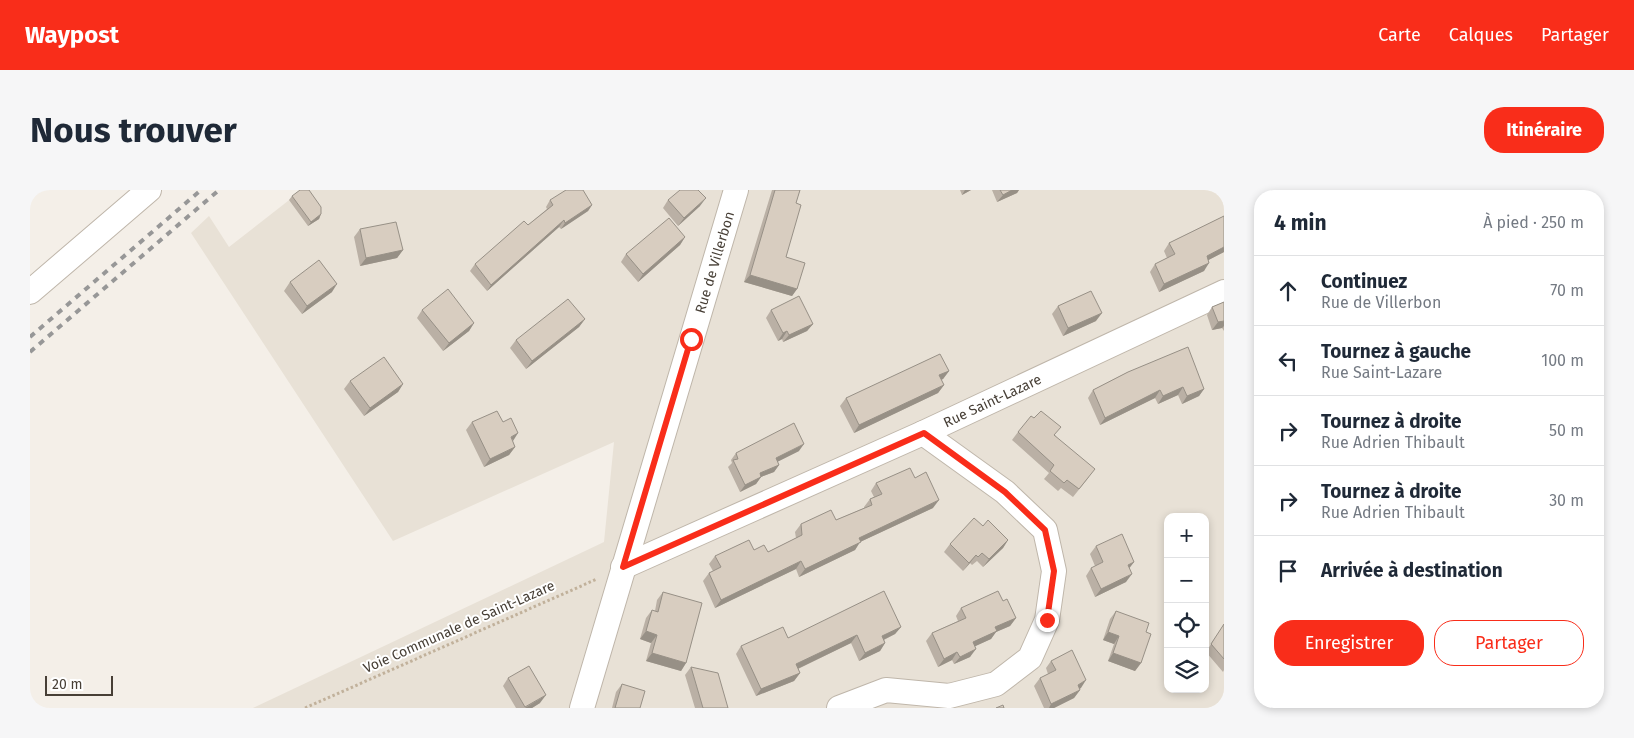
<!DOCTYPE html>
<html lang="fr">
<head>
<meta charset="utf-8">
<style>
  :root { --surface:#fff; --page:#f6f6f7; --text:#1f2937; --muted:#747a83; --line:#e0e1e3; --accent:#f92d1a }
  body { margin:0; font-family:"Fira Sans",sans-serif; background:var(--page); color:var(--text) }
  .controls { position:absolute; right:15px; bottom:15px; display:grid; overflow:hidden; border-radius:10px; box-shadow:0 2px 8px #0003 }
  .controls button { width:45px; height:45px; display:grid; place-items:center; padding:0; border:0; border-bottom:1px solid var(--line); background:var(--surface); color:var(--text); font:25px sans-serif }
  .scale { position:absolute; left:15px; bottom:12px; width:68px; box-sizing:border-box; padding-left:5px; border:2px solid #473f36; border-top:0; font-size:14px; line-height:18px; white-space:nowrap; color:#473f36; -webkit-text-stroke:4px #fff; paint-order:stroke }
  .stop { position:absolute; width:15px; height:15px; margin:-11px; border:4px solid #f92d1a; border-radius:50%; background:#fff }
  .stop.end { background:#f92d1a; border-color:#fff; box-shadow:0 1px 5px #0008 }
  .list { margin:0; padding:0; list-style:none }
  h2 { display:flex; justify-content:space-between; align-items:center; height:65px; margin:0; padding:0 20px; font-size:21px }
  h2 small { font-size:16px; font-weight:400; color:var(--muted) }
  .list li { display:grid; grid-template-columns:32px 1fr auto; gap:15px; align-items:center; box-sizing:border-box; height:70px; padding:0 20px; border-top:1px solid var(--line) }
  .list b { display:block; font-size:19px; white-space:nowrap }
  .list p { margin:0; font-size:16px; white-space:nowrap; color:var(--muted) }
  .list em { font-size:16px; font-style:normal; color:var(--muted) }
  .actions { display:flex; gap:10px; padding:15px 20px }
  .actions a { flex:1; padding:11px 0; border:1px solid var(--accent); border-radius:20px; text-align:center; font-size:18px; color:var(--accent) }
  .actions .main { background:var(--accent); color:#fff }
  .icon { flex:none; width:28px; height:28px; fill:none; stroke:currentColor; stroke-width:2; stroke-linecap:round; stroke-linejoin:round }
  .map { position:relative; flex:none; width:1194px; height:518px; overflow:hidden; border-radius:20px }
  header { display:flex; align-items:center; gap:30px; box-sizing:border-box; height:70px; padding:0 25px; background:var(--accent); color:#fff }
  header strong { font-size:24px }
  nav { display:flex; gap:28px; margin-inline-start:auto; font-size:18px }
  .intro { display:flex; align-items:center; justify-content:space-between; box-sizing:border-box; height:120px; padding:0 30px }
  h1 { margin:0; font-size:35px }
  .button { padding:12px 22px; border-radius:20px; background:var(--accent); color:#fff; font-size:18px; font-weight:700 }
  main { display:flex; gap:30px; padding:0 30px }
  aside { flex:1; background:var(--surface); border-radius:20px; box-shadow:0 2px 8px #0003 }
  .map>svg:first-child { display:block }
  .residential { fill:#e8e1d6; fill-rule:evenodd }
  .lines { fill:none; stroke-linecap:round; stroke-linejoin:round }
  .street-casing { stroke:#bfb6aa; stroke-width:26 }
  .path { stroke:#c1b19b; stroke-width:3; stroke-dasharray:2.5 2.5; stroke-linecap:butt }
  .street { stroke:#fff; stroke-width:24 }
  .rail { stroke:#979797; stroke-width:4; stroke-dasharray:6 6; stroke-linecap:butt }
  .wall { fill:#bab0a5 }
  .shaded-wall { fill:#979086 }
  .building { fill:#d8cdc0; stroke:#979086 }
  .route { stroke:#f92d1a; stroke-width:6 }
  .labels { text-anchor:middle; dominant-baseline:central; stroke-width:4; stroke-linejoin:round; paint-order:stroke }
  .street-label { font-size:14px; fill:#473f36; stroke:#fff }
</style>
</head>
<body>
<header>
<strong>Waypost</strong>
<nav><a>Carte</a><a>Calques</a><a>Partager</a></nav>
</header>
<div class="intro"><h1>Nous trouver</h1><a class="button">Itinéraire</a></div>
<main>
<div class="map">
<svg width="1194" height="518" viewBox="0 0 1194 518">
  <rect width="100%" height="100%" fill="#f4efe8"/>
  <path class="residential" d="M 272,0 L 1194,0 L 1194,518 L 223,518 L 574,352 L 584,252 L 363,351 L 161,43 L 179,26 L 199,57 ZM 1138,327 L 1175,327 L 1175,499 L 1138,499 Z"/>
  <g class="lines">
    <defs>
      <g id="street">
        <path d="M 0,102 L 119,0"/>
        <path id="s1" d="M 593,377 L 893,243 L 1194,102"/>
        <path id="s2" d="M 552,518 L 706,0"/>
        <path d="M 809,518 L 856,500 L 919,506 L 966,494 L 1000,468 L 1017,430 L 1024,381 L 1015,340 L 975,302 L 893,243"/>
      </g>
    </defs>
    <use href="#street" class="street-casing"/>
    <path class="path" d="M 275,518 L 567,389"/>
    <use href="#street" class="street"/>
    <path class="rail" d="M 0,147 L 171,0
      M 0,162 L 189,0"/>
  </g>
  <path class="wall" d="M 742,0 L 770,0 L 766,13 L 756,67 L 767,99 L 762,106 L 714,92 Z
    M 930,0 L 941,0 L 932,5 Z
    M 962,0 L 989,0 L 987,3 L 967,12 Z
    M 262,6 L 291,24 L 289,29 L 278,36 L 259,10 Z
    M 520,10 L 562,15 L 558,21 L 531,39 L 529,37 L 457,101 L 440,81 L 445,74 L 498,35 L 517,19 L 516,17 Z
    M 638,10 L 670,16 L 648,36 L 633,18 Z
    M 1194,26 L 1194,62 L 1178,70 L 1174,81 L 1129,102 L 1120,82 L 1125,74 L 1137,68 L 1134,61 L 1139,53 Z
    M 330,39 L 373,60 L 367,68 L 330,76 L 324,47 Z
    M 655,47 L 650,55 L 608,92 L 591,72 L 596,64 Z
    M 260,92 L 302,102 L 272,124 L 254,101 Z
    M 1194,112 L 1194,141 L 1192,138 L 1182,140 L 1177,125 L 1182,117 Z
    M 1028,116 L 1066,131 L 1033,146 L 1022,124 Z
    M 392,120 L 444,133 L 439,141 L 413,161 L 387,128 Z
    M 741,120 L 783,134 L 777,141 L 753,152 L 752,149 L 748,151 L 736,128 Z
    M 555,129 L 549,137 L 496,179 L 480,158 L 486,150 Z
    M 919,181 L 913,189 L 911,190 L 914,195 L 908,203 L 824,243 L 810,216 L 816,208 Z
    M 1098,182 L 1174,199 L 1169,206 L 1152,214 L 1148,205 L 1128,214 L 1125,208 L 1070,235 L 1058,208 L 1063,200 Z
    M 320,191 L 373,194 L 368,202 L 334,226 L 314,199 Z
    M 442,232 L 483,252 L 485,257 L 479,265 L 454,277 L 436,240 Z
    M 988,242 L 1025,245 L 1059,287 L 1043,307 L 1031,298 L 1028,301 L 1014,289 L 1019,283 L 982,250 Z
    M 769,261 L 747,272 L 749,275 L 744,282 L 731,287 L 726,294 L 710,302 L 698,277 L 702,273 L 701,270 L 706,263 Z
    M 885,288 L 903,318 L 830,352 L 825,360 L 769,387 L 766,379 L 685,418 L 673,391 L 679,383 L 683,381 L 679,374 L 685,366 L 724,360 L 738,362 L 766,348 L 765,342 L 771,334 L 806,330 L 834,318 L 834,317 L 840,309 L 844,307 L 841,301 L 846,293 Z
    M 953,336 L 978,350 L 973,358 L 953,377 L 947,371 L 942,375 L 940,373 L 933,381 L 914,362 L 920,354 Z
    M 1066,356 L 1104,372 L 1099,378 L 1096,392 L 1065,407 L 1056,386 L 1061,378 L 1065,376 L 1060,364 Z
    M 633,402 L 656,473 L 651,481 L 616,471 L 621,453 L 610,449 L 616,428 L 622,420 L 625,421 L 627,410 Z
    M 973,411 L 986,428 L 980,436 L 966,442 L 961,449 L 945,456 L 940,467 L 924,474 L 922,470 L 908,477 L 896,451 L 902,443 L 928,431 L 926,426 L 931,418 Z
    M 1086,421 L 1116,442 L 1111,473 L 1105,481 L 1078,471 L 1084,454 L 1073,450 L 1080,429 Z
    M 1194,434 L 1194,480 L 1193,482 L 1176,462 Z
    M 871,437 L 865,444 L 854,450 L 855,453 L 850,461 L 829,471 L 821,453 L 768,479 L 770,483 L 764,491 L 726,506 L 706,464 L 711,456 L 758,448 Z
    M 1021,471 L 1051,498 L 1049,499 L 1050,500 L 1044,508 L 1024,518 L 1014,518 L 1004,496 L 1010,488 L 1018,484 L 1016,478 Z
    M 661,477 L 698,518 L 665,518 L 655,485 Z
    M 478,488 L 510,513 L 502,518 L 486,518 L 473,496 Z
    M 592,494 L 610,518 L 582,518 L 586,502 Z"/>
  <path class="shaded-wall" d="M 935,0 L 941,0 L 932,5 Z
    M 982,0 L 989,0 L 987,3 L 967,12 L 973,5 Z
    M 676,8 L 670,16 L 648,36 L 654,28 Z
    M 562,15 L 558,21 L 531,39 L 535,33 Z
    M 291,24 L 289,29 L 278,36 L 281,32 Z
    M 534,30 L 529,37 L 457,101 L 461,95 Z
    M 655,47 L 650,55 L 608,92 L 613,84 Z
    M 1194,57 L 1194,62 L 1171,74 L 1177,66 Z
    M 373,60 L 367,68 L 330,76 L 336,68 Z
    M 1179,73 L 1174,81 L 1129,102 L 1134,94 Z
    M 720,85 L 767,99 L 762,106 L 714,92 Z
    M 307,94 L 302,102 L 272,124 L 277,116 Z
    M 1072,123 L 1066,131 L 1033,146 L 1038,138 Z
    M 555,129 L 549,137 L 496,179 L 502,171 Z
    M 1194,131 L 1194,136 L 1192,138 L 1182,140 L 1188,132 Z
    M 444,133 L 439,141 L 413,161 L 419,153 Z
    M 783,134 L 777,141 L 753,152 L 759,145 Z
    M 757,141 L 752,149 L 748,151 L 753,143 Z
    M 919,181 L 913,189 L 903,193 L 909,185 Z
    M 373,194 L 368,202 L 334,226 L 340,218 Z
    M 914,195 L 908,203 L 824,243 L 829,235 Z
    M 1153,197 L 1148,205 L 1128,214 L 1133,206 Z
    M 1174,199 L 1169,206 L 1152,214 L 1157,206 Z
    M 1130,200 L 1125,208 L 1070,235 L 1075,228 Z
    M 488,243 L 483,251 L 481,247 Z
    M 774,254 L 769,261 L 741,275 L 746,268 Z
    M 485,257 L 479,265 L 454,277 L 460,269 Z
    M 749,275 L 744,282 L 731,287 L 726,294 L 710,302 L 715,295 L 730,283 Z
    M 909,310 L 903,318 L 830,352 L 825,360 L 769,387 L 775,379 L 829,348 Z
    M 978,350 L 973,358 L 953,377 L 959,369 Z
    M 946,365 L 940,373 L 933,381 L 939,373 Z
    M 771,371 L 766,379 L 685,418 L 691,410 Z
    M 1104,372 L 1098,380 L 1098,375 Z
    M 1102,384 L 1096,392 L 1065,407 L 1071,399 Z
    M 986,428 L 980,436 L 966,442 L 961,449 L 937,460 L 943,452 L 965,437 Z
    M 871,437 L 865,444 L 847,453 L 852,446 Z
    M 616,441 L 627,445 L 621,453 L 610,449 Z
    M 1078,442 L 1089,446 L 1084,454 L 1073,450 Z
    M 827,445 L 821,453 L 761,482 L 766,474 Z
    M 855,453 L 850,461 L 829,471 L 835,463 Z
    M 946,459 L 940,467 L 924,474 L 930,467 Z
    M 927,462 L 922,470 L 908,477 L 914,469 Z
    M 622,463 L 656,473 L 651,481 L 616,471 Z
    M 1083,463 L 1111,473 L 1105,481 L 1078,471 Z
    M 770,483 L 764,491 L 726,506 L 731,499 Z
    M 1056,490 L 1051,498 L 1042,503 L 1048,495 Z
    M 1050,500 L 1044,508 L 1024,518 L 1019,518 L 1021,514 Z
    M 516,505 L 510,513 L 502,518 L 495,518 Z"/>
  <path class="building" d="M 270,0 L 279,0 L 291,17 L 291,24 L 281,32 L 262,6 Z
    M 536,0 L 553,0 L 562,15 L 535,33 L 534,30 L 461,95 L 445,74 L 494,31 L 498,35 L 523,15 L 520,10 Z
    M 650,0 L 668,0 L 676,8 L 654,28 L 638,10 Z
    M 745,0 L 770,0 L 766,13 L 771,15 L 756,67 L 775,73 L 767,99 L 720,85 Z
    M 970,0 L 982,0 L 973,5 Z
    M 1194,26 L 1194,57 L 1177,66 L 1179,73 L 1134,94 L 1125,74 L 1145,64 L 1139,53 Z
    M 639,28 L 655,47 L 613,84 L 596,64 Z
    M 366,32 L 373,60 L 336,68 L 330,39 Z
    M 289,70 L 307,94 L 277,116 L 260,92 Z
    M 418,99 L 444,133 L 419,153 L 392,120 Z
    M 1061,101 L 1072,123 L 1038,138 L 1028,116 Z
    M 769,106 L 783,134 L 759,145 L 757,141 L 753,143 L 741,120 Z
    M 538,109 L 555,129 L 502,171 L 486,150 Z
    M 1194,112 L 1194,131 L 1188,132 L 1182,117 Z
    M 1158,157 L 1174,199 L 1157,206 L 1153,197 L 1133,206 L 1130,200 L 1075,228 L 1063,200 L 1098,182 Z
    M 910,164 L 919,181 L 909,185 L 914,195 L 829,235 L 816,208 Z
    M 354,167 L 373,194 L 340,218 L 320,191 Z
    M 467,221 L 473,232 L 481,228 L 488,243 L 481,247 L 485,257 L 460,269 L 442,232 Z
    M 1011,221 L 1031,237 L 1024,245 L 1065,279 L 1049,299 L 1037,290 L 1034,293 L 1020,281 L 1024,275 L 988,242 L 1001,226 L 1004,228 Z
    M 764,233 L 774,254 L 746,268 L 749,275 L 730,283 L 731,287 L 715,295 L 703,270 L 708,269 L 706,263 Z
    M 880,278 L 885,288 L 896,282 L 909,310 L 829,348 L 831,352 L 775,379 L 771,371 L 691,410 L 679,383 L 691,377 L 685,366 L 719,350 L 724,360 L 734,355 L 738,362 L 772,345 L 771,334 L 801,320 L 806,330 L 842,315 L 840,309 L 852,304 L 846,293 Z
    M 944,328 L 953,336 L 958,330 L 978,350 L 959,369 L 952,363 L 948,367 L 946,365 L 939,373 L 920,354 Z
    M 1092,344 L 1104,372 L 1098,375 L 1102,384 L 1071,399 L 1061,378 L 1073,372 L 1066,356 Z
    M 854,401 L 871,437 L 852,446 L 855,453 L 835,463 L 827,445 L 766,474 L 770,483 L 731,499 L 711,456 L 753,437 L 758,448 Z
    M 968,401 L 973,411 L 977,409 L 986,428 L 965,437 L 967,441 L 943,452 L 946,459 L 930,467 L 927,462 L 914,469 L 902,443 L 936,428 L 931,418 Z
    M 633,402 L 672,413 L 656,473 L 622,463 L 627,445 L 616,441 L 622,420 L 628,422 Z
    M 1086,421 L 1119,433 L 1116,442 L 1121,444 L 1111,473 L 1083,463 L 1089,446 L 1078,442 Z
    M 1194,434 L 1194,469 L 1181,454 Z
    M 1042,460 L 1056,490 L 1048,495 L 1050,500 L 1021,514 L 1010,488 L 1026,480 L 1021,471 Z
    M 499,476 L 516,505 L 495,517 L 478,488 Z
    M 661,477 L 688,483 L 698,518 L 673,518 Z
    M 592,494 L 615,501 L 610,518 L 585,518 Z
    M 973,515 L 974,518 L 966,518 Z"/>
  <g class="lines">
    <path class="route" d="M 661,149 L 593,377 L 894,243 L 975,302 L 1015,340 L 1024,381 L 1017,430"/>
  </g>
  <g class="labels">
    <g class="street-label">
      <text stroke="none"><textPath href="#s2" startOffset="465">Rue de Villerbon</textPath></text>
      <text stroke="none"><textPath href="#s1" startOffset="405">Rue Saint-Lazare</textPath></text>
      <text transform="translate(429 437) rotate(-24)">Voie Communale de Saint-Lazare</text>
    </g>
  </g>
</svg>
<div class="controls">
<button>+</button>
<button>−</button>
<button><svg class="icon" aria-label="locate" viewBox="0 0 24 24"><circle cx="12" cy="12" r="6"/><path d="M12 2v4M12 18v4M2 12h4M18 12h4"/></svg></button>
<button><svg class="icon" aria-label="layers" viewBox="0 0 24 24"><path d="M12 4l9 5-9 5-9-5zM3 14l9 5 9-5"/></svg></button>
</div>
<div class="scale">20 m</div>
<div class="stop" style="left:661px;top:149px"></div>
<div class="stop end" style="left:1017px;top:430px"></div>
</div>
<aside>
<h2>4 min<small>À pied · 250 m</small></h2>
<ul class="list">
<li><svg class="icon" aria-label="ahead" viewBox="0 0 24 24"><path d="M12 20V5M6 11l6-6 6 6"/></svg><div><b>Continuez</b><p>Rue de Villerbon</p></div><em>70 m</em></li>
<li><svg class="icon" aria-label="left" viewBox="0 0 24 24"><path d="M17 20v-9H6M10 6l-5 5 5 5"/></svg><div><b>Tournez à gauche</b><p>Rue Saint-Lazare</p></div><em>100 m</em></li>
<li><svg class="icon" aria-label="right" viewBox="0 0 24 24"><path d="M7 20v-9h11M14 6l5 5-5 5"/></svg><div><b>Tournez à droite</b><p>Rue Adrien Thibault</p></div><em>50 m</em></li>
<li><svg class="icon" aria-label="right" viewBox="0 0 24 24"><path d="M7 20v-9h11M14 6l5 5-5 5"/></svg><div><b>Tournez à droite</b><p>Rue Adrien Thibault</p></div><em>30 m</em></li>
<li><svg class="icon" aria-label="arrive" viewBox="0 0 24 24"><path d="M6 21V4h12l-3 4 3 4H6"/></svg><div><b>Arrivée à destination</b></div></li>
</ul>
<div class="actions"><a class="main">Enregistrer</a><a>Partager</a></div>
</aside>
</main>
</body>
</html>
